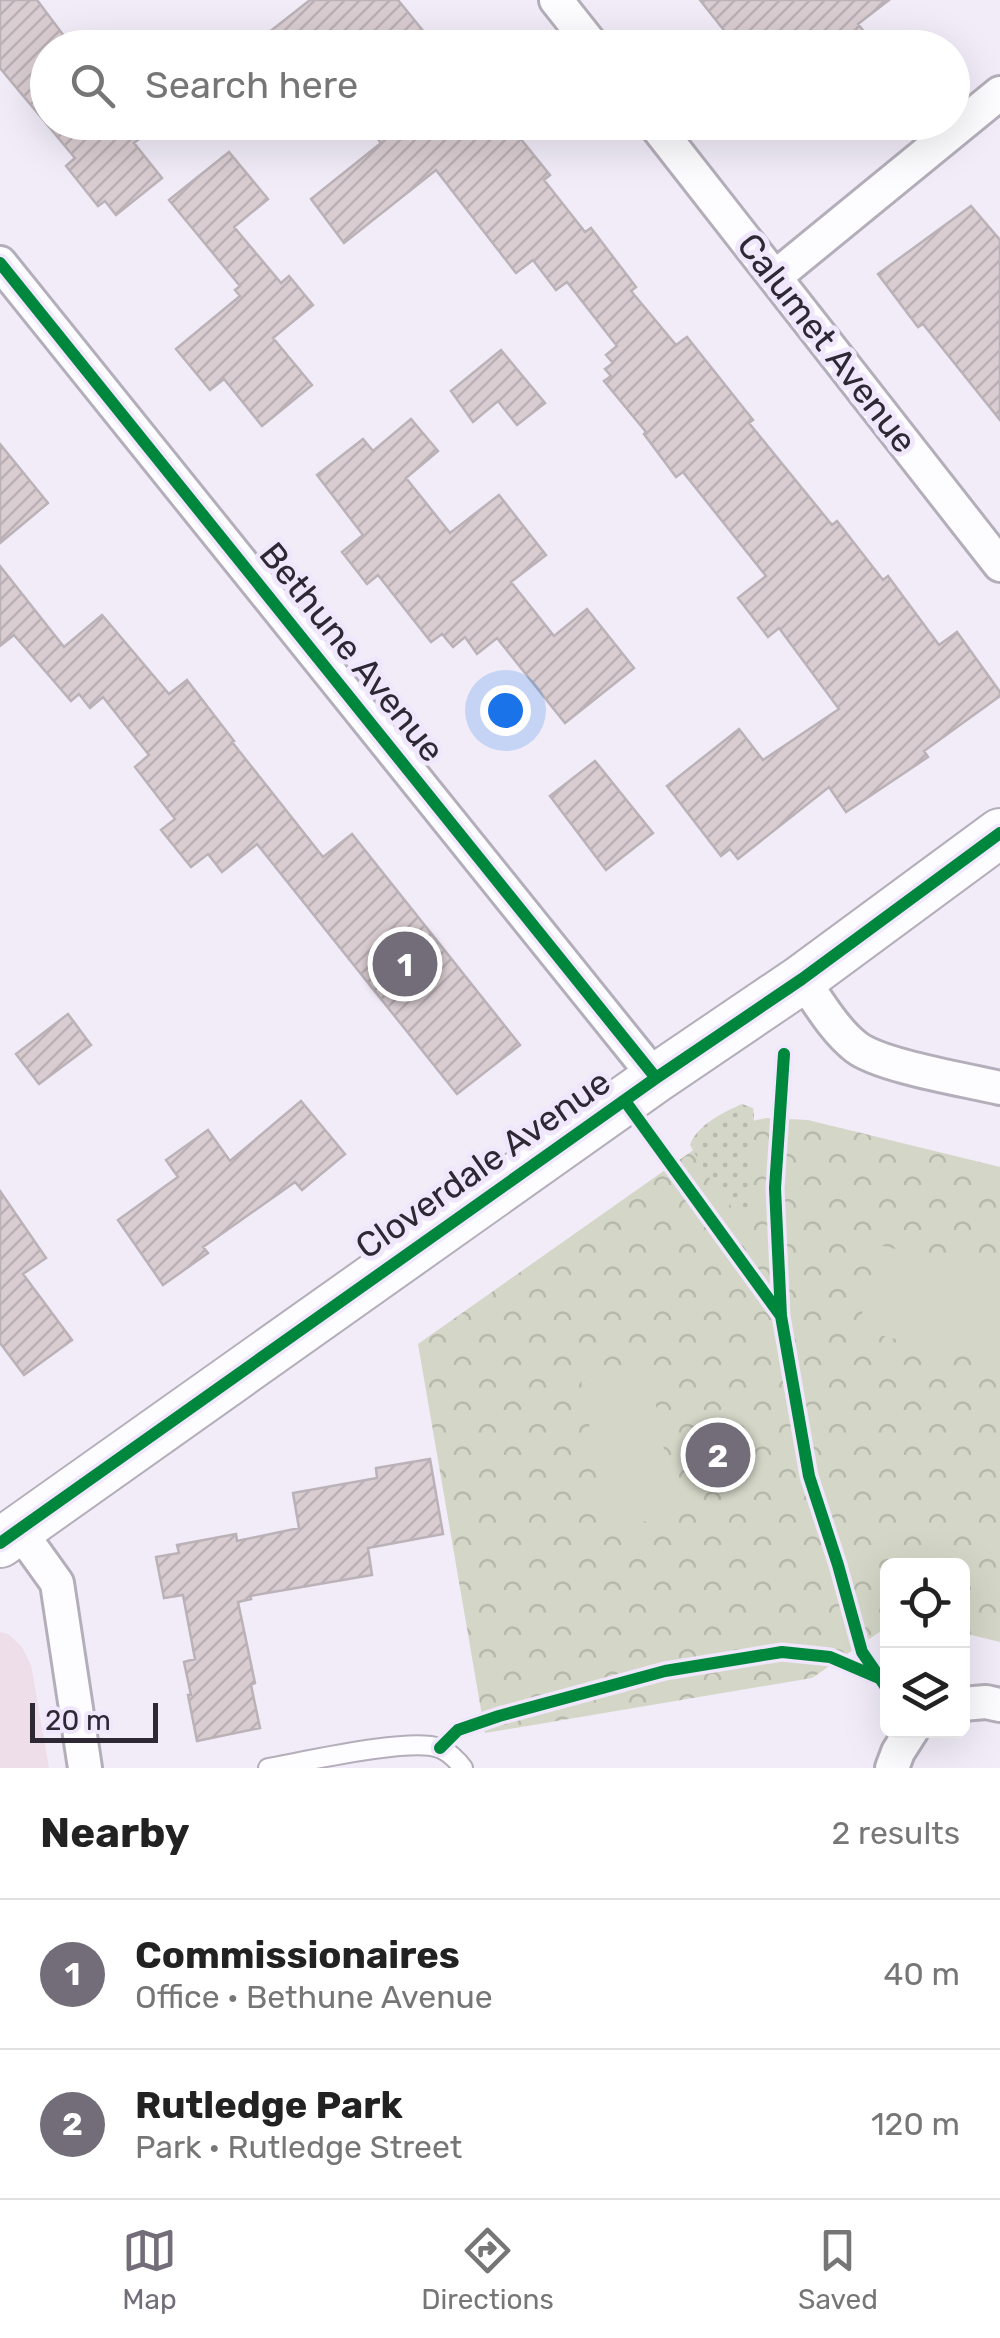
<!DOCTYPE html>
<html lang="en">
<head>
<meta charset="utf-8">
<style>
  :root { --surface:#fff; --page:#f2f2f2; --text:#222; --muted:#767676; --line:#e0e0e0; --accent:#726d78 }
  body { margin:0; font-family:Rubik,sans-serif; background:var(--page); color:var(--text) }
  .controls { position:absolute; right:30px; bottom:30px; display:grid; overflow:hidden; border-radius:15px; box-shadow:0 10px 40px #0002 }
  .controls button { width:90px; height:90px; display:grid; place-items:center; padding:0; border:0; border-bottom:2px solid var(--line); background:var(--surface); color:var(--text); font:50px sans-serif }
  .scale { position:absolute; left:30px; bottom:25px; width:128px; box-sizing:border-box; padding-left:10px; border:5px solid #2d2833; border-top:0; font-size:28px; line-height:35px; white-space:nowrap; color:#2d2833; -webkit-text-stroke:8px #f0e7fd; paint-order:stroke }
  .you { position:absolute; left:505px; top:710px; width:35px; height:35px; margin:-25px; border:8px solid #fff; border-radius:50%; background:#1a73e8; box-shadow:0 0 0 15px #1a73e833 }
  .badge { display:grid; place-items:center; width:65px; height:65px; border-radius:50%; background:var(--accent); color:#fff; font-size:32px; font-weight:700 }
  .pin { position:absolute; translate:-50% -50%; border:5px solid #fff; box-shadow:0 2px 10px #0006 }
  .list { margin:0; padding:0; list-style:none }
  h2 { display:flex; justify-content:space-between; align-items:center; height:130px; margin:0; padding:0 40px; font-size:42px }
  h2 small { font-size:32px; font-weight:400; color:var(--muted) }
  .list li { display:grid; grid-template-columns:65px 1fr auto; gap:30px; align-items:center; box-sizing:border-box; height:150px; padding:0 40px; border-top:2px solid var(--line) }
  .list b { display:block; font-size:38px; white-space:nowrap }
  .list p { margin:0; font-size:32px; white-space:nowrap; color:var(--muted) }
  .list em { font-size:32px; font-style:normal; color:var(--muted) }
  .icon { flex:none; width:55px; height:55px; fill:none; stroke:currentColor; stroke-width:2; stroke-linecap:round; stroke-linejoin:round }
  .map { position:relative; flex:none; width:1000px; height:1768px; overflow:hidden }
  .search { position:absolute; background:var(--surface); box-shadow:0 10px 40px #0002; left:30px; right:30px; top:30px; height:110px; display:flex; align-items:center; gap:25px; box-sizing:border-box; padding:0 35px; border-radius:55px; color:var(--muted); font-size:38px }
  .sheet { height:430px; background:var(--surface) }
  nav { display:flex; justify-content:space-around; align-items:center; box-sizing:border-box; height:140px; border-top:2px solid var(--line); background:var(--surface); font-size:28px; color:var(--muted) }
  nav a { display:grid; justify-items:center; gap:5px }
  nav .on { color:var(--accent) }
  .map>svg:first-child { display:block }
  .commercial { fill:#eddeea }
  .park { fill:url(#park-crowns) }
  .garden { fill:url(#garden-dots) }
  .pitch { fill:#d4d7c7 }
  .building { fill:url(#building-hatch); stroke:#bab2b7; stroke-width:2.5 }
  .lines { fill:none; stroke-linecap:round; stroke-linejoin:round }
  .lane-casing { stroke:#b3aeb9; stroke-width:22 }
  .street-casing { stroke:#b3aeb9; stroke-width:38 }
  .secondary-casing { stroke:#b3aeb9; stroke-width:52 }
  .lane { stroke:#fdfcfe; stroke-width:18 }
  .street { stroke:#fdfcfe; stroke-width:32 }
  .secondary { stroke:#fdfcfe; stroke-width:48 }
  .cycleway-casing { stroke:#f0e7fd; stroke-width:19 }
  .cycleway { stroke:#00873e; stroke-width:12 }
  .labels { text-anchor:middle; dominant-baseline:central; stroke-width:10; stroke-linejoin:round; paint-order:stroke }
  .street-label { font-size:35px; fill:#2d2833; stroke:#f0e7fd }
</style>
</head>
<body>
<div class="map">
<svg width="1000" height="1768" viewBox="0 0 1000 1768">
  <defs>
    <pattern id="park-crowns" width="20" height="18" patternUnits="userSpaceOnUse" patternTransform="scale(2.5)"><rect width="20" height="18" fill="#d4d7c7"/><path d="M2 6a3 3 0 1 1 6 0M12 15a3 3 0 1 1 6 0" fill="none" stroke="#b6b9ab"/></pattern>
    <pattern id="garden-dots" width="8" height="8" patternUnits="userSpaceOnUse" patternTransform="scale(2.5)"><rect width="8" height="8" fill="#d4d7c7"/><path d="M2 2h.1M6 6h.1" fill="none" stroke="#b6b9ab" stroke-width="1.8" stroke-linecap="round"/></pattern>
    <pattern id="building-hatch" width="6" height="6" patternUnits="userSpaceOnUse" patternTransform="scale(2.5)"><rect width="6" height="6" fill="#dacdd2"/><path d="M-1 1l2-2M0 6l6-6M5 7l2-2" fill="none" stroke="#bbb0b5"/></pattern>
  </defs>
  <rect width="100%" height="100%" fill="#f1ecf8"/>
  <path class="commercial" d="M 0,1632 L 8,1634 L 22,1647 L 31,1665 L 49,1768 L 0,1768 Z"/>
  <path class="park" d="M 767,1118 L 808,1120 L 1000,1167 L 1000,1642 L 963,1633 L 962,1566 L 888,1566 L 887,1627 L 812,1678 L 485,1733 L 418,1344 L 719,1132 L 738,1124 Z"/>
  <path class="garden" d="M 742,1104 L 753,1108 C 757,1126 748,1142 748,1159 C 747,1176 751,1193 749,1210 L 743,1216 C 723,1204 702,1166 690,1145 C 697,1125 724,1112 742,1104 Z"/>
  <path class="pitch" d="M 879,1245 L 1000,1274 L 1000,1332 L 993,1362 L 858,1330 Z
    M 649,1367 L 676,1516 L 608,1528 L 581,1380 Z"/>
  <path class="building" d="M 0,0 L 37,0 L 73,48 L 48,48 L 48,122 L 160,122 L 134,143 L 162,178 L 116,215 L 105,201 L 98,206 L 66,166 L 75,158 L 0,68 Z
    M 310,0 L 398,0 L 437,48 L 249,48 Z
    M 700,0 L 889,0 L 858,24 L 877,48 L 738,48 Z
    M 364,122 L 507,122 L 550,175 L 544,180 L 585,232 L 591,228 L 636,287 L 631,291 L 676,345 L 687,337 L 753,420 L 749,423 L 832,525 L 837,521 L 883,580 L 888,576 L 939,645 L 957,632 L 1000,692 L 1000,696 L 924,751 L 928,757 L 846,812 L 829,787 L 738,859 L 730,849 L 721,856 L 667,786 L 739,729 L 763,760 L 839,709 L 779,628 L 768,637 L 738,598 L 766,576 L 683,472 L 676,477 L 644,434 L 646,432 L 604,381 L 611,376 L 605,369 L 613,363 L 606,355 L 617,346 L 567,282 L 556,290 L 533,260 L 516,273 L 436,170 L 344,243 L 311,199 L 381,143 Z
    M 229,152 L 268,199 L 234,227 L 281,283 L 289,276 L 313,305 L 273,338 L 312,385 L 262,426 L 224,379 L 210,390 L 176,349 L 240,296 L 235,290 L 240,286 L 169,200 Z
    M 971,206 L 1000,240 L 1000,420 L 923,324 L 918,327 L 878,274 Z
    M 501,350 L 545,403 L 517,425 L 498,401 L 473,422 L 451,391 Z
    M 411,419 L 438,451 L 406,478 L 450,533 L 499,495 L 546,555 L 511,582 L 554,636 L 587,609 L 634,668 L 565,723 L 497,638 L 477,654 L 465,637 L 453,647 L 442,634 L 431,642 L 378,575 L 367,584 L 342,552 L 363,535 L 317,475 L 363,439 L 373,451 Z
    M 0,444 L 48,503 L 0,543 Z
    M 0,566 L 64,647 L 102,615 L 169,694 L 187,680 L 234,741 L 232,742 L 323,857 L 352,834 L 520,1045 L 457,1094 L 257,844 L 222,872 L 208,854 L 191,867 L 161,830 L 175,819 L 135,767 L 149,755 L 103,697 L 90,708 L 79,694 L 71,701 L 14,635 L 0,646 Z
    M 595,761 L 653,833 L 606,870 L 550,796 Z
    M 68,1014 L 91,1045 L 39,1084 L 16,1054 Z
    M 301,1101 L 345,1154 L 302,1190 L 295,1182 L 203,1247 L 208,1253 L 163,1285 L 118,1220 L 178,1177 L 166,1160 L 208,1130 L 230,1161 Z
    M 0,1191 L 46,1258 L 23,1274 L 72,1340 L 24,1375 L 0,1343 Z
    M 430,1459 L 443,1534 L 368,1548 L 372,1575 L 250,1596 L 251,1599 L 238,1602 L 255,1683 L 251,1685 L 260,1728 L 197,1741 L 188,1695 L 191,1695 L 184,1662 L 195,1659 L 183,1595 L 164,1598 L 156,1557 L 179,1553 L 177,1545 L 236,1534 L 237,1541 L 299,1528 L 293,1493 L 377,1478 L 376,1468 Z"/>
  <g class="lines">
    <defs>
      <path id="lane" d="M 268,1768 C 303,1762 411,1737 439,1748 C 448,1751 458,1761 463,1768"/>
      <path id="street" d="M 556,0 L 594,48
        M 653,122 L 1000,565
        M 0,263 L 656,1078
        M 775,277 L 1000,93
        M 802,979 C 818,1001 834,1030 856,1047 C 880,1066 967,1080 1000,1088
        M 19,1530 L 57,1583 L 85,1768
        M 962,1704 L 986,1702 L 1000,1705
        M 892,1768 L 898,1752 L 912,1730"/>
      <path id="secondary" d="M 0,1543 L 656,1078 L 802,979 L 1000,833"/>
    </defs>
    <use href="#lane" class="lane-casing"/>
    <use href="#street" class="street-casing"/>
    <use href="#secondary" class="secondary-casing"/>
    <use href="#lane" class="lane"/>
    <use href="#street" class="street"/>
    <use href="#secondary" class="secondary"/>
    <defs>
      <path id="cycleway" d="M 0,263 L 656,1078
        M 625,1101 L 781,1316 L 809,1476 L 838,1565 L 862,1652 L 888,1690
        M 781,1316 L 775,1188 L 784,1054
        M 0,1543 L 656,1078 L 802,979 L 1000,833
        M 440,1748 L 458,1730 L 499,1716 L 665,1671 L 782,1652 L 830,1657 L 879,1678"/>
    </defs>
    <use href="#cycleway" class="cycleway-casing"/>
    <use href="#cycleway" class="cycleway"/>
  </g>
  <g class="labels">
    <g class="street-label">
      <text transform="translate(827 343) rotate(52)">Calumet Avenue</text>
      <text transform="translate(352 652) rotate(51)">Bethune Avenue</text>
      <text transform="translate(483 1164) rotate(-35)">Cloverdale Avenue</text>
    </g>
  </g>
</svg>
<div class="controls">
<button><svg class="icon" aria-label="locate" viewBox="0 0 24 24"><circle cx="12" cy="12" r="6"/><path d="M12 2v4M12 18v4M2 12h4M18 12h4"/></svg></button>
<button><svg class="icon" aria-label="layers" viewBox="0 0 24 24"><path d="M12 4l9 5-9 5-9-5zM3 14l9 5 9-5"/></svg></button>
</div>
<div class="scale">20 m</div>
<div class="you"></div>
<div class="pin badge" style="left:405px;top:964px">1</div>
<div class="pin badge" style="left:718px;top:1455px">2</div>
<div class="search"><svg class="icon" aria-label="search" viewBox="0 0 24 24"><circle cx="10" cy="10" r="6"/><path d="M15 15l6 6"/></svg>Search here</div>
</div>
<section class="sheet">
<h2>Nearby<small>2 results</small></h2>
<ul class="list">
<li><span class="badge">1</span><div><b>Commissionaires</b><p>Office · Bethune Avenue</p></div><em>40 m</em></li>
<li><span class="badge">2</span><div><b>Rutledge Park</b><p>Park · Rutledge Street</p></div><em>120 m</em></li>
</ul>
</section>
<nav>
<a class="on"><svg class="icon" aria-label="map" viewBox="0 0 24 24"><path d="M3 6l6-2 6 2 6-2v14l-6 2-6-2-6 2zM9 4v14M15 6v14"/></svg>Map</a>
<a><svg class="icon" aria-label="directions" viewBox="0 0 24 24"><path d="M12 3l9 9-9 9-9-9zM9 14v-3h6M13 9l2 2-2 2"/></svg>Directions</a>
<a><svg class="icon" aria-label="saved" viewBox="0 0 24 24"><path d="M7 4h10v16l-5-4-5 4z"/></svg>Saved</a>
</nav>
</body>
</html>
